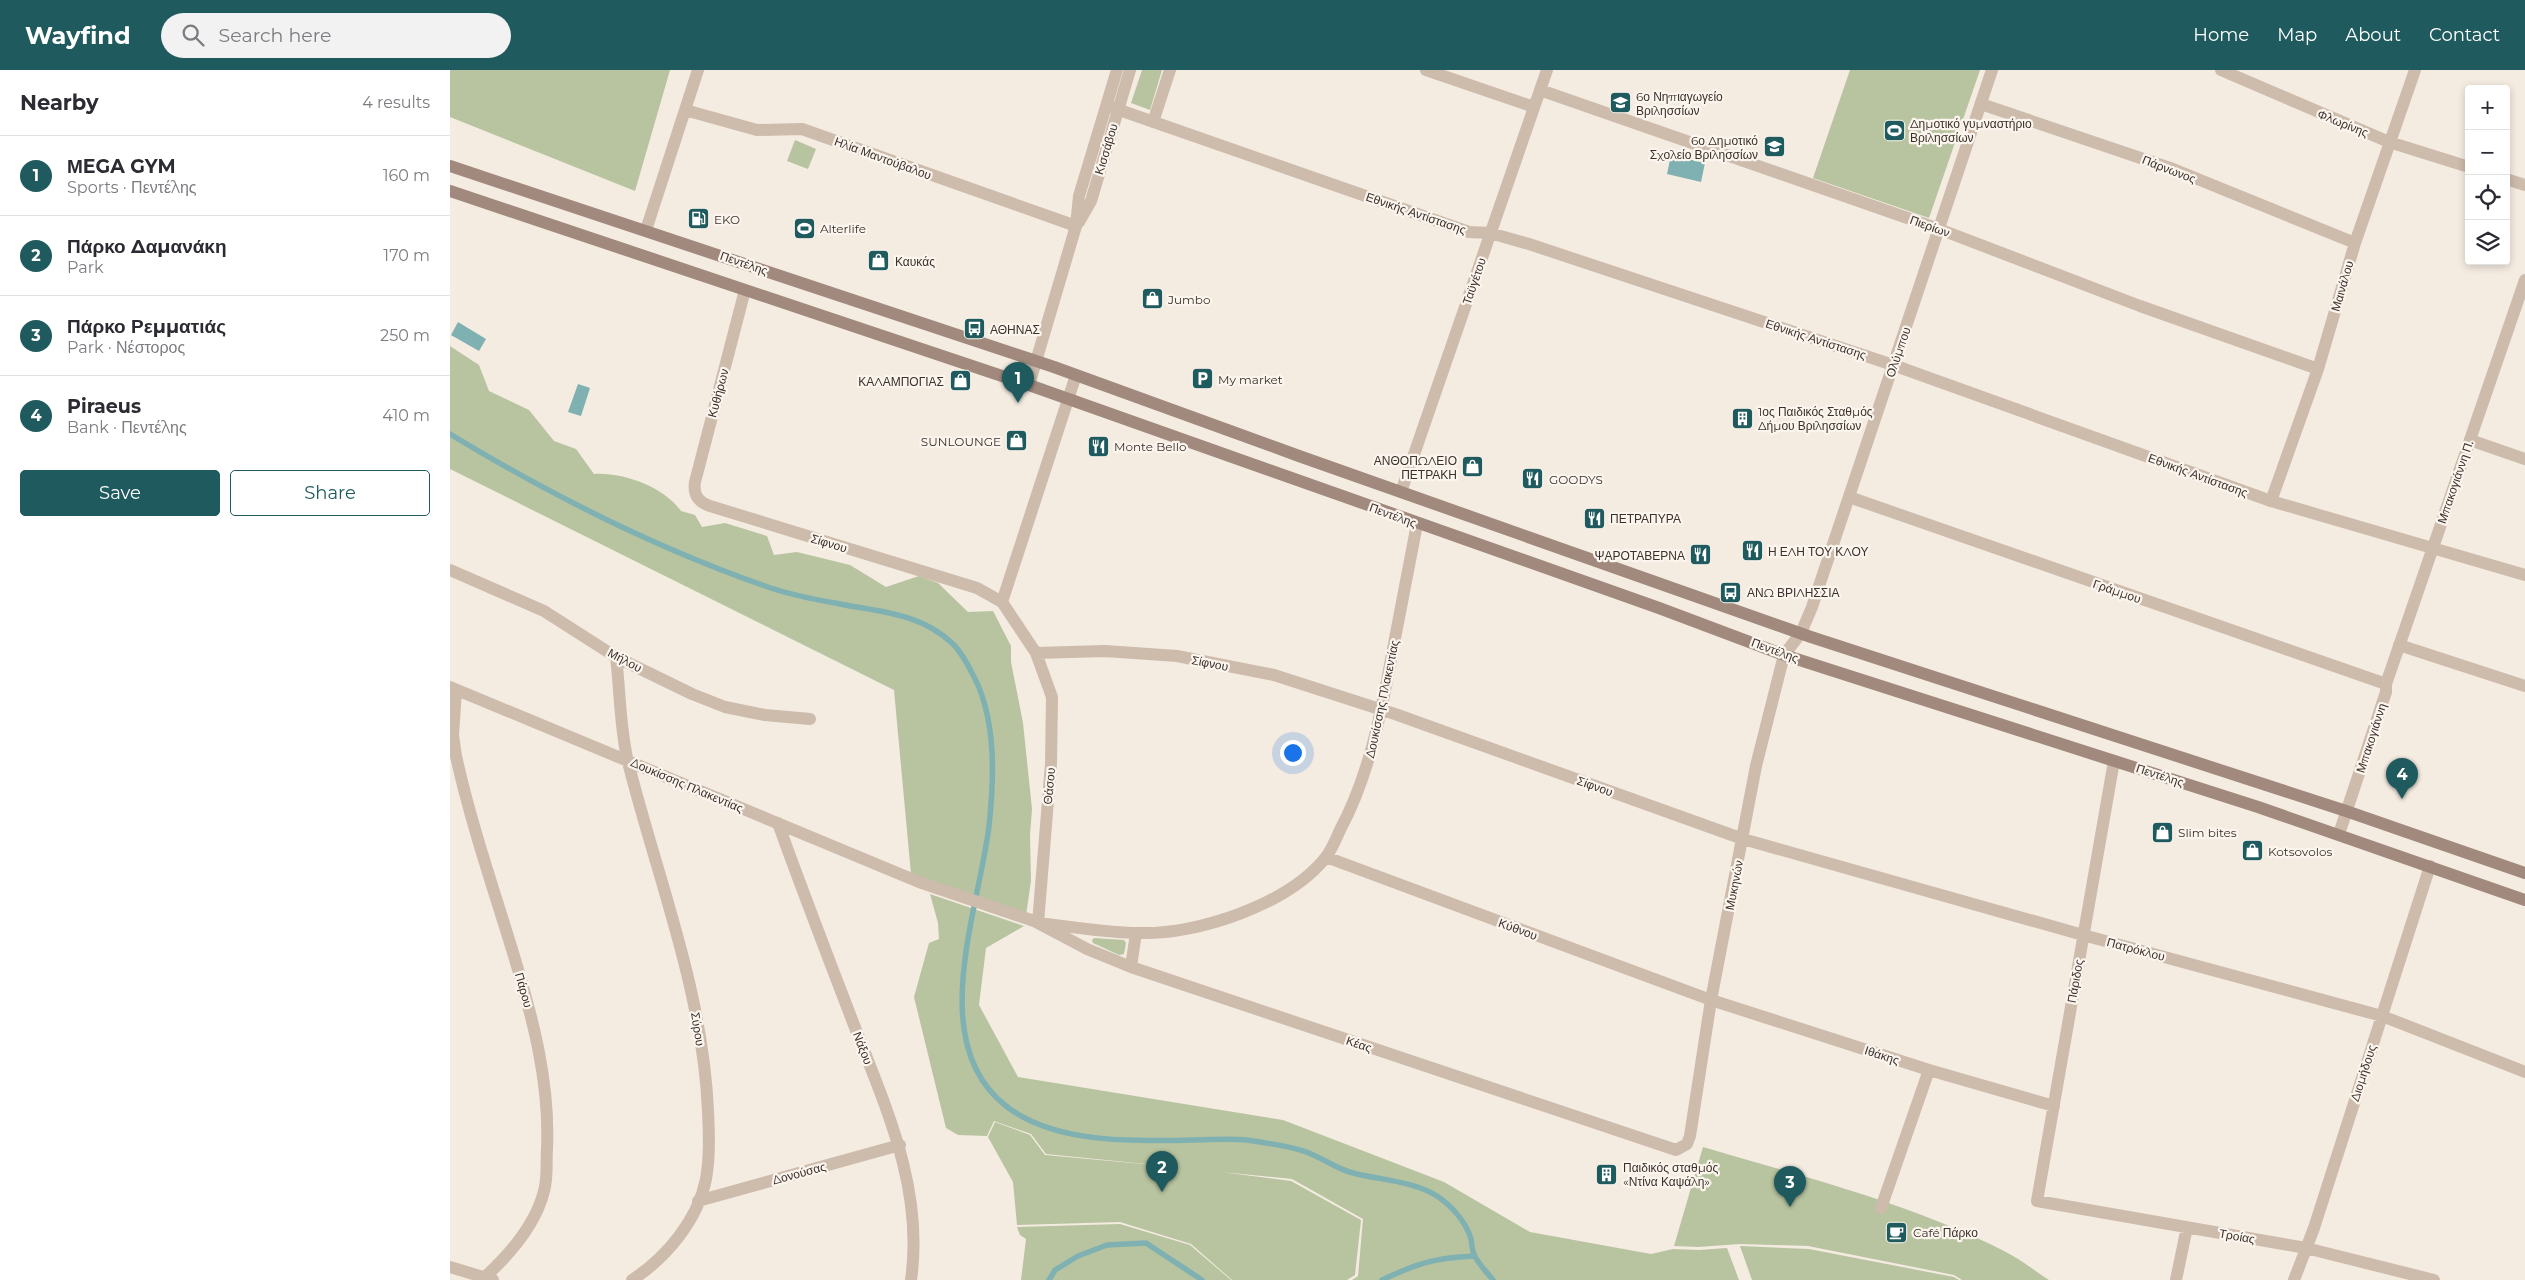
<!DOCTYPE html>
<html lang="en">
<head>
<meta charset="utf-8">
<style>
  :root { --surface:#fff; --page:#f2f2f3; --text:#2b2b33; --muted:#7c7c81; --line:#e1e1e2; --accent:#1f5a5e }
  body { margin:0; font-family:Montserrat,sans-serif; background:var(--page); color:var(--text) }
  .controls { position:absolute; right:15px; top:15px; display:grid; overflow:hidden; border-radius:5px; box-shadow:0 2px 8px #0003 }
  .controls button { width:45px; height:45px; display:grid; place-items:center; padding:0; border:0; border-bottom:1px solid var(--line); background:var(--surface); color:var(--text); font:25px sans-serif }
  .you { position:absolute; left:842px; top:682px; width:18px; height:18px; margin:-12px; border:4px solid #fff; border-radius:50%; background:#1a73e8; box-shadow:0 0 0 8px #1a73e833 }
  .badge { display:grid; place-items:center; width:32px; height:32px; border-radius:50%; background:var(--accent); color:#fff; font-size:16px; font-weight:700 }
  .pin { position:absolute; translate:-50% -41px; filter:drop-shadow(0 1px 2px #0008) }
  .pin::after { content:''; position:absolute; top:26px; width:18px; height:15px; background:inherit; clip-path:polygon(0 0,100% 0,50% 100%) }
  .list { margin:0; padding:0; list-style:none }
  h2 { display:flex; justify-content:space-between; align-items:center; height:65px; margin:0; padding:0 20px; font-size:21px }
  h2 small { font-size:16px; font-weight:400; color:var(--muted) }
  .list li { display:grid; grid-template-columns:32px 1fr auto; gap:15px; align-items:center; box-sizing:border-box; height:80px; padding:0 20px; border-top:1px solid var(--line) }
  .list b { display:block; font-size:19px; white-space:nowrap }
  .list p { margin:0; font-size:16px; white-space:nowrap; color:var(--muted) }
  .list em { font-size:16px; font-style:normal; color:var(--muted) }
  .actions { display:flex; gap:10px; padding:15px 20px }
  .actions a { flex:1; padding:11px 0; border:1px solid var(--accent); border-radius:5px; text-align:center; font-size:18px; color:var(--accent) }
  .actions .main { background:var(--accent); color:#fff }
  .icon { flex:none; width:28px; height:28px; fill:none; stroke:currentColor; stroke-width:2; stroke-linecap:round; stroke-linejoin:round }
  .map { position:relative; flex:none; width:2075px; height:1210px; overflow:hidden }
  header { display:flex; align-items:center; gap:30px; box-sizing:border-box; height:70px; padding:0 25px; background:var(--accent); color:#fff }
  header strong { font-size:24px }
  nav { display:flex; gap:28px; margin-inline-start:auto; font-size:18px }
  .search { width:350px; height:45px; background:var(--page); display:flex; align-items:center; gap:12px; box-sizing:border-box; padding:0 18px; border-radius:28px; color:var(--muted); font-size:19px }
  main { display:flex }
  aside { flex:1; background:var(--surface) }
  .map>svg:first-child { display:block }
  .green { fill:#b8c4a0 }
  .water { fill:#7fb0b2 }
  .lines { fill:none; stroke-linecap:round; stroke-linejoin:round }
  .stream { stroke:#7fb0b2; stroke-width:5.5 }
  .minor { stroke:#cdbbac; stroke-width:12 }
  .tertiary { stroke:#cdbbac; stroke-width:12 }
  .secondary { stroke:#a18a7d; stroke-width:12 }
  .labels { text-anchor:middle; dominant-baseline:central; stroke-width:4.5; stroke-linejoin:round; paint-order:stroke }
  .poi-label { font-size:12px; fill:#3b302b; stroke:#fbf5ee; text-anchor:start }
  .street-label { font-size:12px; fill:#3b302b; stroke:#fbf5ee }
</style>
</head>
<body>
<header>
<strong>Wayfind</strong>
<div class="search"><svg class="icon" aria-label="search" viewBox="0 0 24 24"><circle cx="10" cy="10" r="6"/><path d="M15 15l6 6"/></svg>Search here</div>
<nav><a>Home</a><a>Map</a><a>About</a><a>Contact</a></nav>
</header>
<main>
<aside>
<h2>Nearby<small>4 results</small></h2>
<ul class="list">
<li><span class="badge">1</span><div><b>ΜEGA GYM</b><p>Sports · Πεντέλης</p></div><em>160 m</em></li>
<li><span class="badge">2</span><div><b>Πάρκο Δαμανάκη</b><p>Park</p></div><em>170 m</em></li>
<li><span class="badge">3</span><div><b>Πάρκο Ρεμματιάς</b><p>Park · Νέστορος</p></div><em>250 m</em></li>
<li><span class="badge">4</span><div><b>Piraeus</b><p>Bank · Πεντέλης</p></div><em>410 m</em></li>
</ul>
<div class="actions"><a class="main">Save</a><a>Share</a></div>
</aside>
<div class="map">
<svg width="2075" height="1210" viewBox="0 0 2075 1210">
  <rect width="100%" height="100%" fill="#f4ebe1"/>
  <path class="green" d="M 0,0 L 220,0 L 185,121 L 0,47 Z
    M 692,0 L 712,0 L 700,40 L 681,33 Z
    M 1400,0 L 1530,0 L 1479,148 L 1363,108 Z
    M 345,70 L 366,79 L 358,99 L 337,91 Z
    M 0,276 L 29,295 L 39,321 L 79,340 L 104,371 L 126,379 L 144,404 C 173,402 214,417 231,441 L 245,445 L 252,457 L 275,453 L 317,466 L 324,485 L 347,482 L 400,495 L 436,517 L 469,506 L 488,513 L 518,542 L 543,541 L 561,576 L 561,592 L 573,653 L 582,739 L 580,765 L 581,811 L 576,845 L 461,804 L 444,620 L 0,399 Z
    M 480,824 L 574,856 L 536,878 L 529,935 L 568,1007 L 833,1050 L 994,1112 L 1080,1162 L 1201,1184 L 1223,1179 L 1249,1180 L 1277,1178 L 1289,1210 L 902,1210 L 908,1206 L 913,1149 L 842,1109 L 771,1102 L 841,1111 L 911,1150 L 905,1205 L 897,1210 L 782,1210 L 741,1174 L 670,1152 L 567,1155 L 563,1112 L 538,1067 L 545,1052 L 580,1065 L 595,1085 L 726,1097 L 596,1084 L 581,1064 L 544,1051 L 537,1066 L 508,1065 L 496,1058 L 464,927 L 479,873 L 489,869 L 488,853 Z
    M 644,868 L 674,870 L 676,873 L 674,884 L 669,885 L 643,873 L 642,870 Z
    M 1253,1077 C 1354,1107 1460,1133 1554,1181 C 1570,1189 1585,1201 1599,1210 L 1512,1210 L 1504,1205 L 1358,1176 L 1290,1174 L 1248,1177 L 1224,1176 Z
    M 670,1154 L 740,1175 L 781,1210 L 571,1210 L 576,1169 L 570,1165 L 567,1157 Z
    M 1290,1176 L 1359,1179 L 1504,1207 L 1509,1210 L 1302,1210 Z"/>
  <path class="water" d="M 1221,85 L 1255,93 L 1251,112 L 1217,104 Z
    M 8,252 L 36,269 L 29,281 L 1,265 Z
    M 128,314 L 140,318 L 131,346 L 118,342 Z"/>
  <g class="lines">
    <path class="stream" d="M 0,364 C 99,424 206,478 315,516 C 337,524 362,529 385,533 C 428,542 469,542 503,574 C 514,585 521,601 528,615 C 546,658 544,710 539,756 C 529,840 475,973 556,1036 C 605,1074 682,1071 741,1070 C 759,1070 779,1068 797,1070 C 817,1073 841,1076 859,1083 C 874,1089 887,1099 903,1103 C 930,1110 963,1111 987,1126 C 1002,1136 1016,1152 1021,1169 C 1022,1174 1022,1180 1024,1184 C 1027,1193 1037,1202 1043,1210
      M 599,1210 L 605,1200 L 628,1186 L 657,1175 L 696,1173 L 752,1210
      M 932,1210 C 968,1193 984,1188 1024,1186"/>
    <path class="minor" d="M 976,0 L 1084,37
      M 1771,0 L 1939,72 L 2019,97
      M 1090,20 L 1489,159 L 1690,236 L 1868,299
      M 1531,34 L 1723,99 L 1905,173
      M 658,36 L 1019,162 L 1040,163 L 1079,174 L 1443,295
      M 235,40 L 307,60 L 352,59 L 626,156
      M 703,52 L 720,0
      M 2056,109 L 2075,115
      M 196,160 L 248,0
      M 295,220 L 245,412 C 243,425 248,432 260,436 L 527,518 L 552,532 L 586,583 L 602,627 L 601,694 L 588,853
      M 2020,370 L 2075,389
      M 951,422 L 1097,0
      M 1399,427 L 1936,614
      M 1821,431 L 1868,299 L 1905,173 L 1965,0
      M 0,500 L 94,541 L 166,587 L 242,624 L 275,637 L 315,645 L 360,649
      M 552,532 L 626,305
      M 1949,575 L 2075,616
      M 586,583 L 655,581 L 727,586 L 824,605 L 945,644 L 1293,769 L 1633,865 L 1932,946 L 2075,1002
      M 166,587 C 170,620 170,660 178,692 C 207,807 253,921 258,1041 C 259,1064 260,1086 256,1109 C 248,1150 216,1188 182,1210
      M 0,617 L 469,812 L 584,851 L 637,879 L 681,897 L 1226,1080 L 1237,1074 L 1240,1066 L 1261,930 L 1306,696 L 1334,585
      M 6,620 L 3,665 L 6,686 C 21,754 44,820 64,886 C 83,949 100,1013 97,1079 C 96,1092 98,1108 94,1121 C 86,1154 60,1184 35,1207
      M 1664,691 L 1587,1131 L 1856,1178 L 1984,1210
      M 328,753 C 352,820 378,887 404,955 C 436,1038 474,1119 461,1210
      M 876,787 L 1261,930 L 1479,1000 L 1604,1036
      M 595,854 C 626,857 658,863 689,863 C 748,865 839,834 876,787 C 882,779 886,769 890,760 C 919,706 931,644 942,584 C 950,541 959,497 967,454
      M 681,897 L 686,863
      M 248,1131 L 450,1075
      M 1431,1138 L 1479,1000
      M 0,1197 L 43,1210
      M 1726,1210 L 1737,1157
      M 1844,1210 L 1864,1158 L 1980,796"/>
    <path class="tertiary" d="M 629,152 L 641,131 L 680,0
      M 1443,295 L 1821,431 L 2075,505
      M 579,315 L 626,156 L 629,126 L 667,0
      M 1334,585 L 1351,563 L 1362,537 L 1542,0
      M 1889,764 L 1936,622 L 1936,614 L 2075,210"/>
    <path class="secondary" d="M 0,96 L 604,297 L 849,386 L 1361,567 L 1896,741 L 2075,803
      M 0,121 L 579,315 L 1209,538 L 1334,585 L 1808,737 L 2075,830"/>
  </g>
  <defs>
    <symbol id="school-square" viewBox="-11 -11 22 22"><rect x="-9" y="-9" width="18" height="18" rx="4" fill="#1f5a5e" stroke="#fbf5ee"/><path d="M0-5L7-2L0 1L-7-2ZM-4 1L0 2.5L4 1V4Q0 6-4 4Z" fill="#fff"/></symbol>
    <symbol id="stadium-square" viewBox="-11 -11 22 22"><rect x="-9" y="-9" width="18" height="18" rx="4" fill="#1f5a5e" stroke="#fbf5ee"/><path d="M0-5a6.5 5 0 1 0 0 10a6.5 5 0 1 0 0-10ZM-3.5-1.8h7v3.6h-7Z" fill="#fff"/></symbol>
    <symbol id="fuel-square" viewBox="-11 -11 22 22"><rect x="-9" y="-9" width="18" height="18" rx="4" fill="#1f5a5e" stroke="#fbf5ee"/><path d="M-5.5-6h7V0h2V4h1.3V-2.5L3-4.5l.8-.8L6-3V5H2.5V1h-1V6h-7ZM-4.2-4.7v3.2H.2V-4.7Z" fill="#fff"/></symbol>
    <symbol id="shop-square" viewBox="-11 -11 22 22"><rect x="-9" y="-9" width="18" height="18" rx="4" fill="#1f5a5e" stroke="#fbf5ee"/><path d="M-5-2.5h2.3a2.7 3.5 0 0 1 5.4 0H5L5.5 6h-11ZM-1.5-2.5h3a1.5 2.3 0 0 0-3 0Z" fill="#fff"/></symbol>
    <symbol id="bus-square" viewBox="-11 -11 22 22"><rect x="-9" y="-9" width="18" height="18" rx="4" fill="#1f5a5e" stroke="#fbf5ee"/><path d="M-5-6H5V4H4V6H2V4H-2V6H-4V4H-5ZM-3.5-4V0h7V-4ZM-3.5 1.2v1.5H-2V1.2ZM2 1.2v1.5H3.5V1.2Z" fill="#fff"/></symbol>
    <symbol id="parking-square" viewBox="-11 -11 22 22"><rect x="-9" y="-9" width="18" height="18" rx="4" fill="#1f5a5e" stroke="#fbf5ee"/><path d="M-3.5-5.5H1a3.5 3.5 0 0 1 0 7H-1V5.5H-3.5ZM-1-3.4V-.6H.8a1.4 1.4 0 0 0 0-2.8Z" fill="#fff"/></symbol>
    <symbol id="building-square" viewBox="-11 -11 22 22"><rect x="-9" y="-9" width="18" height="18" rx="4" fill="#1f5a5e" stroke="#fbf5ee"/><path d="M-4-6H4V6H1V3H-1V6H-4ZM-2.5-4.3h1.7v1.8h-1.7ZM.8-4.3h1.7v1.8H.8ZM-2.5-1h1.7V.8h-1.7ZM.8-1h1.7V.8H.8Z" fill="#fff"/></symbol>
    <symbol id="restaurant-square" viewBox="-11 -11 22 22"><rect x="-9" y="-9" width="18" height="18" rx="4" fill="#1f5a5e" stroke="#fbf5ee"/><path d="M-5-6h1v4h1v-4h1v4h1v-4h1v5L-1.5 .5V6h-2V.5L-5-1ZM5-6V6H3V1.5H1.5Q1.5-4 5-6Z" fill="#fff"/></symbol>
    <symbol id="cafe-square" viewBox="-11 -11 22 22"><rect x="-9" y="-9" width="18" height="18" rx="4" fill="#1f5a5e" stroke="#fbf5ee"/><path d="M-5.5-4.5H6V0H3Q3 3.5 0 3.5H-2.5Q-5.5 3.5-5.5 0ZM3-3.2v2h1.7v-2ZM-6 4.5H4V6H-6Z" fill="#fff"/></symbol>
  </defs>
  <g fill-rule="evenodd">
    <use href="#school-square" x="1158" y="20" width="25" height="25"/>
    <use href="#stadium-square" x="1432" y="48" width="25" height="25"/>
    <use href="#school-square" x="1312" y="64" width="25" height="25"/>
    <use href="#fuel-square" x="236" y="136" width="25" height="25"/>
    <use href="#stadium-square" x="342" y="146" width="25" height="25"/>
    <use href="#shop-square" x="416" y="178" width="25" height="25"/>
    <use href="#shop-square" x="690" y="216" width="25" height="25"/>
    <use href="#bus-square" x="512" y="246" width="25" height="25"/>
    <use href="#parking-square" x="740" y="296" width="25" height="25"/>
    <use href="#shop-square" x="498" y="298" width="25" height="25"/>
    <use href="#building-square" x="1280" y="336" width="25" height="25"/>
    <use href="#shop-square" x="554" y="358" width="25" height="25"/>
    <use href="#restaurant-square" x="636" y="364" width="25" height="25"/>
    <use href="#shop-square" x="1010" y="384" width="25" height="25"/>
    <use href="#restaurant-square" x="1070" y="396" width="25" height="25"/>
    <use href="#restaurant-square" x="1132" y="436" width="25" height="25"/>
    <use href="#restaurant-square" x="1290" y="468" width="25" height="25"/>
    <use href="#restaurant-square" x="1238" y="472" width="25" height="25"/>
    <use href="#bus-square" x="1268" y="510" width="25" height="25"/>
    <use href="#shop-square" x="1700" y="750" width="25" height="25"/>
    <use href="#shop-square" x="1790" y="768" width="25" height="25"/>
    <use href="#building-square" x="1144" y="1092" width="25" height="25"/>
    <use href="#cafe-square" x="1434" y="1150" width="25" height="25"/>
  </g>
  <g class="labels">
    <g class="poi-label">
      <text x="1186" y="26">6ο Νηπιαγωγείο<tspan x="1186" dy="14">Βριλησσίων</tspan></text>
      <text x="1460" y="53">Δημοτικό γυμναστήριο<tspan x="1460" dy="14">Βριλησσίων</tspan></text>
      <text x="1308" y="70" text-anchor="end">6ο Δημοτικό<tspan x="1308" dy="14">Σχολείο Βριλησσίων</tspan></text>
      <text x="264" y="149">EKO</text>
      <text x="370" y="158">Alterlife</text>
      <text x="445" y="191">Καυκάς</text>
      <text x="718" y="229">Jumbo</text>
      <text x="540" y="259">ΑΘΗΝΑΣ</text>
      <text x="768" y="309">My market</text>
      <text x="494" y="311" text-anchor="end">ΚΑΛΑΜΠΟΓΙΑΣ</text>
      <text x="1308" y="341">1ος Παιδικός Σταθμός<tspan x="1308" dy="14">Δήμου Βριλησσίων</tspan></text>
      <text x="551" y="371" text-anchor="end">SUNLOUNGE</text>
      <text x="664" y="376">Monte Bello</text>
      <text x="1007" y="390" text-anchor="end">ΑΝΘΟΠΩΛΕΙΟ<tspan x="1007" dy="14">ΠΕΤΡΑΚΗ</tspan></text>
      <text x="1099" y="409">GOODYS</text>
      <text x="1160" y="448">ΠΕΤΡΑΠΥΡΑ</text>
      <text x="1318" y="481">Η ΕΛΗ ΤΟΥ ΚΛΟΥ</text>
      <text x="1235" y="485" text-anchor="end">ΨΑΡΟΤΑΒΕΡΝΑ</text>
      <text x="1297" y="522">ΑΝΩ ΒΡΙΛΗΣΣΙΑ</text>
      <text x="1728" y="762">Slim bites</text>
      <text x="1818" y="781">Kotsovolos</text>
      <text x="1173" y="1097">Παιδικός σταθμός<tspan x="1173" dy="14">«Ντίνα Καψάλη»</tspan></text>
      <text x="1463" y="1162">Café Πάρκο</text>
    </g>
    <g class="street-label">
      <text transform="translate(1893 53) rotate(22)">Φλωρίνης</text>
      <text transform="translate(656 79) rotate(-73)">Κισσάβου</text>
      <text transform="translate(433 88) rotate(20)">Ηλία Μαντούβαλου</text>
      <text transform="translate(1719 99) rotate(21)">Πάρνωνος</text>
      <text transform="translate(966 143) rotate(19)">Εθνικής Αντίστασης</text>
      <text transform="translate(1480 156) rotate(20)">Πιερίων</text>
      <text transform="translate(294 193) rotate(19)">Πεντέλης</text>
      <text transform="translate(1024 211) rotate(-71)">Ταϋγέτου</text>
      <text transform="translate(1892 216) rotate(-74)">Μαινάλου</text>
      <text transform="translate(1366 269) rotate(18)">Εθνικής Αντίστασης</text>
      <text transform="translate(1448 282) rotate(-71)">Ολύμπου</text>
      <text transform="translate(268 323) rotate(-75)">Κυθήρων</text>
      <text transform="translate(1748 405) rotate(20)">Εθνικής Αντίστασης</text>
      <text transform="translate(2005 412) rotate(-71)">Μπακογιάννη Π.</text>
      <text transform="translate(943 445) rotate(20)">Πεντέλης</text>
      <text transform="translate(379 473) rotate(17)">Σίφνου</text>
      <text transform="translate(1667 521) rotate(19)">Γράμμου</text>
      <text transform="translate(1325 580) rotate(20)">Πεντέλης</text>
      <text transform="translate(175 590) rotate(28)">Μήλου</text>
      <text transform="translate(760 593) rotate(11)">Σίφνου</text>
      <text transform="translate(932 629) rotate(-78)">Δουκίσσης Πλακεντίας</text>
      <text transform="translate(1921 668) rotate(-72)">Μπακογιάννη</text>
      <text transform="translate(1710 705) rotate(18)">Πεντέλης</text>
      <text transform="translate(237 715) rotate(23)">Δουκίσσης Πλακεντίας</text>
      <text transform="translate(599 716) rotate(-85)">Θάσου</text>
      <text transform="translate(1145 716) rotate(20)">Σίφνου</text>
      <text transform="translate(1284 815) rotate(-79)">Μυκηνών</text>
      <text transform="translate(1068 859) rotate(20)">Κύθνου</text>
      <text transform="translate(1686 879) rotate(15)">Πατρόκλου</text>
      <text transform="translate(1625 911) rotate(-80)">Πάριδος</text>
      <text transform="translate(74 920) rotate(74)">Πάρου</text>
      <text transform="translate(248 959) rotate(81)">Σύρου</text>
      <text transform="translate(909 974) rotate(19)">Κέας</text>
      <text transform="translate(413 978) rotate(69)">Νάξου</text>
      <text transform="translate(1432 985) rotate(18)">Ιθάκης</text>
      <text transform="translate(1913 1003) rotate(-72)">Διομήδους</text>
      <text transform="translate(349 1103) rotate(-15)">Δονούσας</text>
      <text transform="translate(1787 1166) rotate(10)">Τροίας</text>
    </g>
  </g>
</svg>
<div class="controls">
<button>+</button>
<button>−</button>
<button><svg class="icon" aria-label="locate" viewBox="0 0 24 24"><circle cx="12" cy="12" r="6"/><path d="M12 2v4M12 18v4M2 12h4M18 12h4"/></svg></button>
<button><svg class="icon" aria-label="layers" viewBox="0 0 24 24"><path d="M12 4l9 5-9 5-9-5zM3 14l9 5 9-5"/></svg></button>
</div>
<div class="you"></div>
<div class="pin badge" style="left:568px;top:333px">1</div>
<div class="pin badge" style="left:712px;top:1122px">2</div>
<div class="pin badge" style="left:1340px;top:1137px">3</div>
<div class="pin badge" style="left:1952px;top:729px">4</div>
</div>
</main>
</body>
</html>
